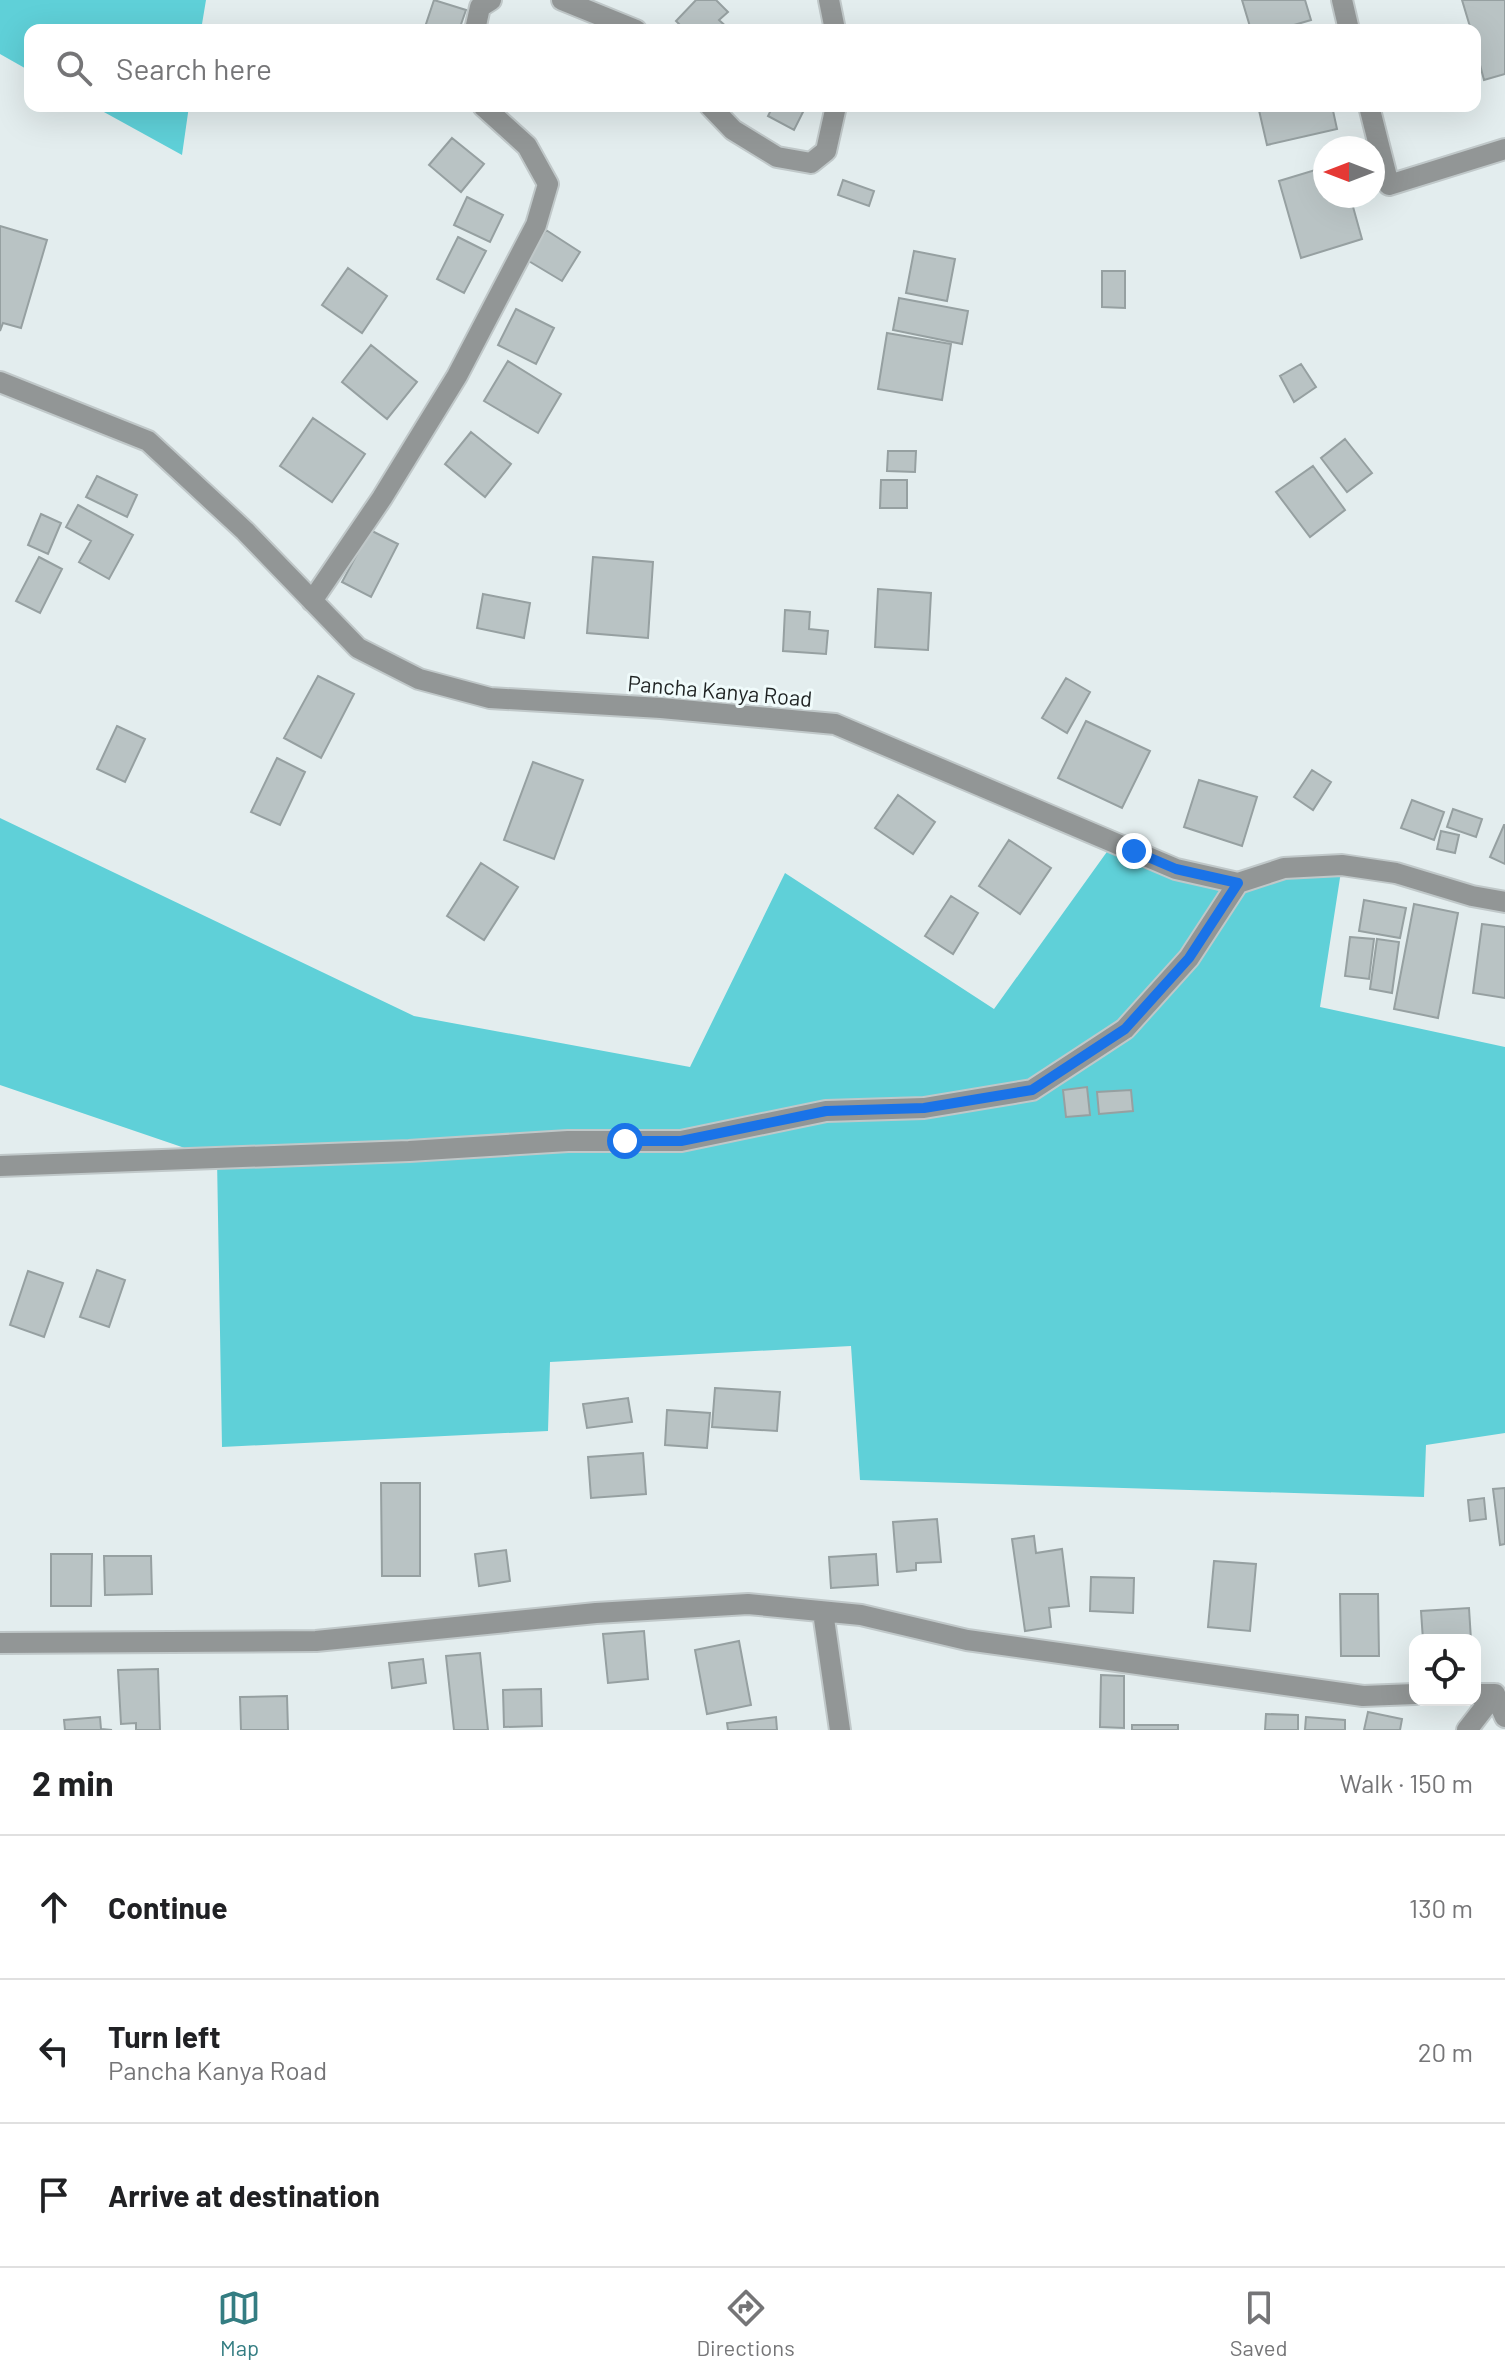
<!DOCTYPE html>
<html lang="en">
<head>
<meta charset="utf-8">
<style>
  :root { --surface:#fff; --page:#f6f6f6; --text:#202124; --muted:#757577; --line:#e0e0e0; --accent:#347d82 }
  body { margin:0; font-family:Barlow,sans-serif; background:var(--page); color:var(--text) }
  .controls { position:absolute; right:24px; bottom:24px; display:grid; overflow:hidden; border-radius:16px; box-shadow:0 8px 32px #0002 }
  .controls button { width:72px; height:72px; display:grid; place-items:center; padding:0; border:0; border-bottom:2px solid var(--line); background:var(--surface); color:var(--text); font:40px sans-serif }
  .compass { position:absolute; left:1313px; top:136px; width:72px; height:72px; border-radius:50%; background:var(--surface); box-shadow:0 8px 32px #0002; rotate:270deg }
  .stop { position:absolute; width:24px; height:24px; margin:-18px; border:6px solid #1a73e8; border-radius:50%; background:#fff }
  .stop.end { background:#1a73e8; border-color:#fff; box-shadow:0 2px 8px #0008 }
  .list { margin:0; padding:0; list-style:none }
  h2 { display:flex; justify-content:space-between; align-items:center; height:104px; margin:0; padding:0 32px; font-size:34px }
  h2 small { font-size:26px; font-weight:400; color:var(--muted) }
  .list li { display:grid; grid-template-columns:52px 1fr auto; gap:24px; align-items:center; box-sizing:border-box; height:144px; padding:0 32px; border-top:2px solid var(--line) }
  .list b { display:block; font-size:30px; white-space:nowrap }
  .list p { margin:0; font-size:26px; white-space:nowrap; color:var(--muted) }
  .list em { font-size:26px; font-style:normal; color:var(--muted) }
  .icon { flex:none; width:44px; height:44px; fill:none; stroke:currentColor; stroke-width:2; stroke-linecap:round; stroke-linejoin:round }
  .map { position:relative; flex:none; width:1505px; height:1730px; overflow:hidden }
  .search { position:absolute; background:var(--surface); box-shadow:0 8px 32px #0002; left:24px; right:24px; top:24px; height:88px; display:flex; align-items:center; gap:20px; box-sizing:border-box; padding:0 28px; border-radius:16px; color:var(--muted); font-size:30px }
  .sheet { height:536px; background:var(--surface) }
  nav { display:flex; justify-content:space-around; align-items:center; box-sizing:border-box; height:112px; border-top:2px solid var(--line); background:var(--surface); font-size:22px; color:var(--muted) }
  nav a { display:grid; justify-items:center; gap:4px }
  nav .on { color:var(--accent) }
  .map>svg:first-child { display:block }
  .green { fill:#5fd0d8 }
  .building { fill:#b9c3c4; stroke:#96a0a1; stroke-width:2 }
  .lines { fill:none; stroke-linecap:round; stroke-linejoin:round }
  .minor-casing { stroke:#c0c8c9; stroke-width:24 }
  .minor { stroke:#929696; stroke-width:20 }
  .route { stroke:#1a73e8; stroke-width:10 }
  .labels { text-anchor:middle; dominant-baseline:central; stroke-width:6; stroke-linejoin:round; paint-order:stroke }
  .street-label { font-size:22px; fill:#1e2222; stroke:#f0fbfb }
</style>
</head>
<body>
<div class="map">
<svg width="1505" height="1730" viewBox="0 0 1505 1730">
  <rect width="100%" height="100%" fill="#e3edee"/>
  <path class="green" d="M 0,0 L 206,0 L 201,30 L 30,30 L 30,71 L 0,54 Z
    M 93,106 L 189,106 L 182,155 Z
    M 0,818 L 414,1016 L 690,1067 L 785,873 L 994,1009 L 1114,842 L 1238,883 L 1342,865 L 1320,1007 L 1505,1047 L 1505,1433 L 1426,1445 L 1424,1497 L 860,1480 L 851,1346 L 550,1362 L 548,1431 L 222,1447 L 217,1159 L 0,1085 Z"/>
  <path class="building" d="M 434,0 L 466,10 L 459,30 L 424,30 Z
    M 696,0 L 716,0 L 728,12 L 719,20 L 730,30 L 685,30 L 676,21 Z
    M 1242,0 L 1305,0 L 1311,20 L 1277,30 L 1251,30 Z
    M 1462,0 L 1505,0 L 1505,74 L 1484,80 L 1475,46 L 1475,30 L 1471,30 Z
    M 773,106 L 806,106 L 794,130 L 768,116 Z
    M 1258,106 L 1332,106 L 1337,129 L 1267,145 Z
    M 452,138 L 484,164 L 461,192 L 429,165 Z
    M 1325,167 L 1325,196 L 1350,196 L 1362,239 L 1301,258 L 1279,181 Z
    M 843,180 L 874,191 L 869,206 L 838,195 Z
    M 467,197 L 503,215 L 490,242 L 454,225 Z
    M 0,226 L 47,240 L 21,328 L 3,323 L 0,331 Z
    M 546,230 L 580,252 L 562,281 L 527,260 Z
    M 458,237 L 486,251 L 464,293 L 437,279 Z
    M 914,251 L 955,259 L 947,301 L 906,293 Z
    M 348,268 L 387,296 L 362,333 L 322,305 Z
    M 1102,271 L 1125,271 L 1125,308 L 1102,307 Z
    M 899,298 L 968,311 L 962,344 L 893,330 Z
    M 516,309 L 554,328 L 536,364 L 498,345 Z
    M 887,333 L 951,344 L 942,400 L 878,389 Z
    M 371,345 L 417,382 L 387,419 L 342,382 Z
    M 508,361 L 561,394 L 538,433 L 484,401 Z
    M 1301,364 L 1316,387 L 1294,402 L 1280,376 Z
    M 313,418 L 365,454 L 332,502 L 280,466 Z
    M 471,432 L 511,464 L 485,497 L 445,464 Z
    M 1345,439 L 1372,473 L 1347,492 L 1321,458 Z
    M 888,451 L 916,451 L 915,472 L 887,471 Z
    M 1313,466 L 1345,510 L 1310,537 L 1276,492 Z
    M 97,476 L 137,495 L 127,517 L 86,497 Z
    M 881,480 L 907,480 L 907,508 L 880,508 Z
    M 78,505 L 133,535 L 109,579 L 79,562 L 91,541 L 66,527 Z
    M 41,514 L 61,523 L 48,554 L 28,545 Z
    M 370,530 L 398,544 L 371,597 L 342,582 Z
    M 39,557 L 62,569 L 40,613 L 16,601 Z
    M 593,557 L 653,562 L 648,638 L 587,633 Z
    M 878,589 L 931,593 L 928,650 L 875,647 Z
    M 483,594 L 530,603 L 524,638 L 477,628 Z
    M 785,610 L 810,612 L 809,629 L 828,631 L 826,654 L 783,651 Z
    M 318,676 L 354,694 L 321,758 L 284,738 Z
    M 1066,678 L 1090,692 L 1067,733 L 1042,718 Z
    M 1086,721 L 1150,751 L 1122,808 L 1058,778 Z
    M 117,726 L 145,739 L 125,782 L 97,769 Z
    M 277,758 L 305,772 L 280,825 L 251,812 Z
    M 533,762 L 583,780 L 554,859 L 504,840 Z
    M 1312,770 L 1331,782 L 1313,810 L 1294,797 Z
    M 1199,780 L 1257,797 L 1242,846 L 1184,827 Z
    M 898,795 L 935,822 L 913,854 L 875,828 Z
    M 1412,800 L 1444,812 L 1434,840 L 1401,828 Z
    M 1453,809 L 1482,819 L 1476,837 L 1447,827 Z
    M 1504,825 L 1505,825 L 1505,864 L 1490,857 Z
    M 1441,831 L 1459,835 L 1455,853 L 1437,849 Z
    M 1009,840 L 1051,868 L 1020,914 L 979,886 Z
    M 481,863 L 518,887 L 484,940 L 447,916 Z
    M 951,896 L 978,913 L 953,954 L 925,936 Z
    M 1364,900 L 1406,908 L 1400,938 L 1359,931 Z
    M 1414,904 L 1458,913 L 1438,1018 L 1394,1009 Z
    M 1482,924 L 1505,927 L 1505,998 L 1473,993 Z
    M 1350,937 L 1374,939 L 1369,979 L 1345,976 Z
    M 1377,939 L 1399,942 L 1392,993 L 1370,989 Z
    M 1087,1087 L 1090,1115 L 1066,1117 L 1063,1090 Z
    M 1131,1090 L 1133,1111 L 1099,1114 L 1097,1092 Z
    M 97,1270 L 125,1280 L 109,1327 L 80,1317 Z
    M 28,1271 L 63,1283 L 44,1337 L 10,1325 Z
    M 715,1388 L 780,1392 L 777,1431 L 712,1427 Z
    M 628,1398 L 632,1422 L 587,1428 L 583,1404 Z
    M 667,1410 L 710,1413 L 707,1448 L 665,1445 Z
    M 643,1453 L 646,1494 L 591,1498 L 588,1457 Z
    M 381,1483 L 420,1483 L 420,1576 L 382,1576 Z
    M 1505,1488 L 1505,1544 L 1500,1545 L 1493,1489 Z
    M 1484,1498 L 1486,1519 L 1470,1521 L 1468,1500 Z
    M 937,1519 L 941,1562 L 916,1563 L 916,1570 L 897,1572 L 893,1522 Z
    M 1034,1536 L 1036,1553 L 1062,1549 L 1069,1606 L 1049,1608 L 1051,1627 L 1025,1631 L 1012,1539 Z
    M 506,1550 L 510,1581 L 479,1586 L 475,1554 Z
    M 51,1554 L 92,1554 L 91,1606 L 51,1606 Z
    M 876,1554 L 878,1585 L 831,1588 L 829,1557 Z
    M 104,1556 L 151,1556 L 152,1594 L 105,1595 Z
    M 1214,1561 L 1256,1564 L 1250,1631 L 1208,1627 Z
    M 1091,1577 L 1134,1578 L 1133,1613 L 1090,1611 Z
    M 1340,1594 L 1378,1594 L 1379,1656 L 1341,1656 Z
    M 1469,1608 L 1471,1640 L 1423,1640 L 1421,1611 Z
    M 644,1631 L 648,1679 L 608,1683 L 603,1634 Z
    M 739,1641 L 751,1705 L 707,1714 L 695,1650 Z
    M 480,1653 L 488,1730 L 454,1730 L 446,1656 Z
    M 423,1659 L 426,1683 L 392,1688 L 389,1663 Z
    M 158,1669 L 160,1730 L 136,1730 L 136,1723 L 121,1724 L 118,1670 Z
    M 1101,1675 L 1124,1676 L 1124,1728 L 1100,1727 Z
    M 541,1689 L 542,1726 L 504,1727 L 503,1690 Z
    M 287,1696 L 288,1730 L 241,1730 L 240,1697 Z
    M 1368,1712 L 1402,1719 L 1400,1730 L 1364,1730 Z
    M 1266,1714 L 1298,1715 L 1298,1730 L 1265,1730 Z
    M 100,1717 L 101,1729 L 112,1730 L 65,1730 L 64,1720 Z
    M 776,1717 L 777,1730 L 728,1730 L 727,1723 Z
    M 1306,1717 L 1345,1720 L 1345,1730 L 1305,1730 Z
    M 1132,1725 L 1178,1725 L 1178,1730 L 1132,1730 Z"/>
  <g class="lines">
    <defs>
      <path id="minor" d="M 562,0 L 636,30
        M 829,0 L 835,30
        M 1342,0 L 1349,30
        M 475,30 L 480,7 L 491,0
        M 710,106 L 733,130 L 777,157 L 811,163 L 826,151 L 836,106
        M 1369,106 L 1389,185 L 1505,149
        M 0,382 L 148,441 L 245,531 L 358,648 L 419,679 L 490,698 L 661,708 L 835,724 L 1176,869 L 1238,883 L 1284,868 L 1342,865 L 1396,873 L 1472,896 L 1505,902
        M 312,601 L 382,498 L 457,376 L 536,225 L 548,184 L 527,146 L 483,106
        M 0,1166 L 409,1151 L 568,1141 L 681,1141 L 826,1111 L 924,1108 L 1032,1090 L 1125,1029 L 1189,958 L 1238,883
        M 823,1612 L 840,1730
        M 0,1643 L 316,1641 L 596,1613 L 748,1604 L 861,1615 L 967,1640 L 1363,1696 L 1415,1694
        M 1475,1694 L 1495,1694 L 1505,1717
        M 1467,1730 L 1495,1694"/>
    </defs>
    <use href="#minor" class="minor-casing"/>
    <use href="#minor" class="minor"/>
  </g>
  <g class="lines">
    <path class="route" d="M 625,1141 L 681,1141 L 826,1111 L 924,1108 L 1032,1090 L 1125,1029 L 1189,958 L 1238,883 L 1176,869 L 1134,851"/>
  </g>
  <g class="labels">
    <g class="street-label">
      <text transform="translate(720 690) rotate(5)">Pancha Kanya Road</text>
    </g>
  </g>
</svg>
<div class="controls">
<button><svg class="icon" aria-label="locate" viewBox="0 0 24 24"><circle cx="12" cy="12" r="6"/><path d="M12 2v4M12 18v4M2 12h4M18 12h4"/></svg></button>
</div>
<svg class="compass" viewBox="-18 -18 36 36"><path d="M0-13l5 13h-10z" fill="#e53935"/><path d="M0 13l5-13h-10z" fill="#757577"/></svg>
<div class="stop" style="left:625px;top:1141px"></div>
<div class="stop end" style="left:1134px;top:851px"></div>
<div class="search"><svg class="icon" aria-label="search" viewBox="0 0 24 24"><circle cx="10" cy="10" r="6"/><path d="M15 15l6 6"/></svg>Search here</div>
</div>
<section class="sheet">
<h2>2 min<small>Walk · 150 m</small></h2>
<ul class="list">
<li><svg class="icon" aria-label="ahead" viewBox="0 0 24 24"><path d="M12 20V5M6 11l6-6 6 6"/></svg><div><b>Continue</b></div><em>130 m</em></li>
<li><svg class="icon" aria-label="left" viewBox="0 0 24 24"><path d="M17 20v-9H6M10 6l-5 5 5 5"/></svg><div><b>Turn left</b><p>Pancha Kanya Road</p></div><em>20 m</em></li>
<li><svg class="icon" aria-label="arrive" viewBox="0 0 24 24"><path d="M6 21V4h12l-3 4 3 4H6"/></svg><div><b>Arrive at destination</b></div></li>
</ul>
</section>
<nav>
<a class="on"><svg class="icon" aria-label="map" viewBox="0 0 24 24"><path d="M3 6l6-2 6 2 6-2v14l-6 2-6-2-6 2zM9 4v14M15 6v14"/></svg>Map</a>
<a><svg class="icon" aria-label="directions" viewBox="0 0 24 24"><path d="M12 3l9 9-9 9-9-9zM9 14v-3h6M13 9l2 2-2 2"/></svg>Directions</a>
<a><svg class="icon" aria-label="saved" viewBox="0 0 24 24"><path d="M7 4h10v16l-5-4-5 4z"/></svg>Saved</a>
</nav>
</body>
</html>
